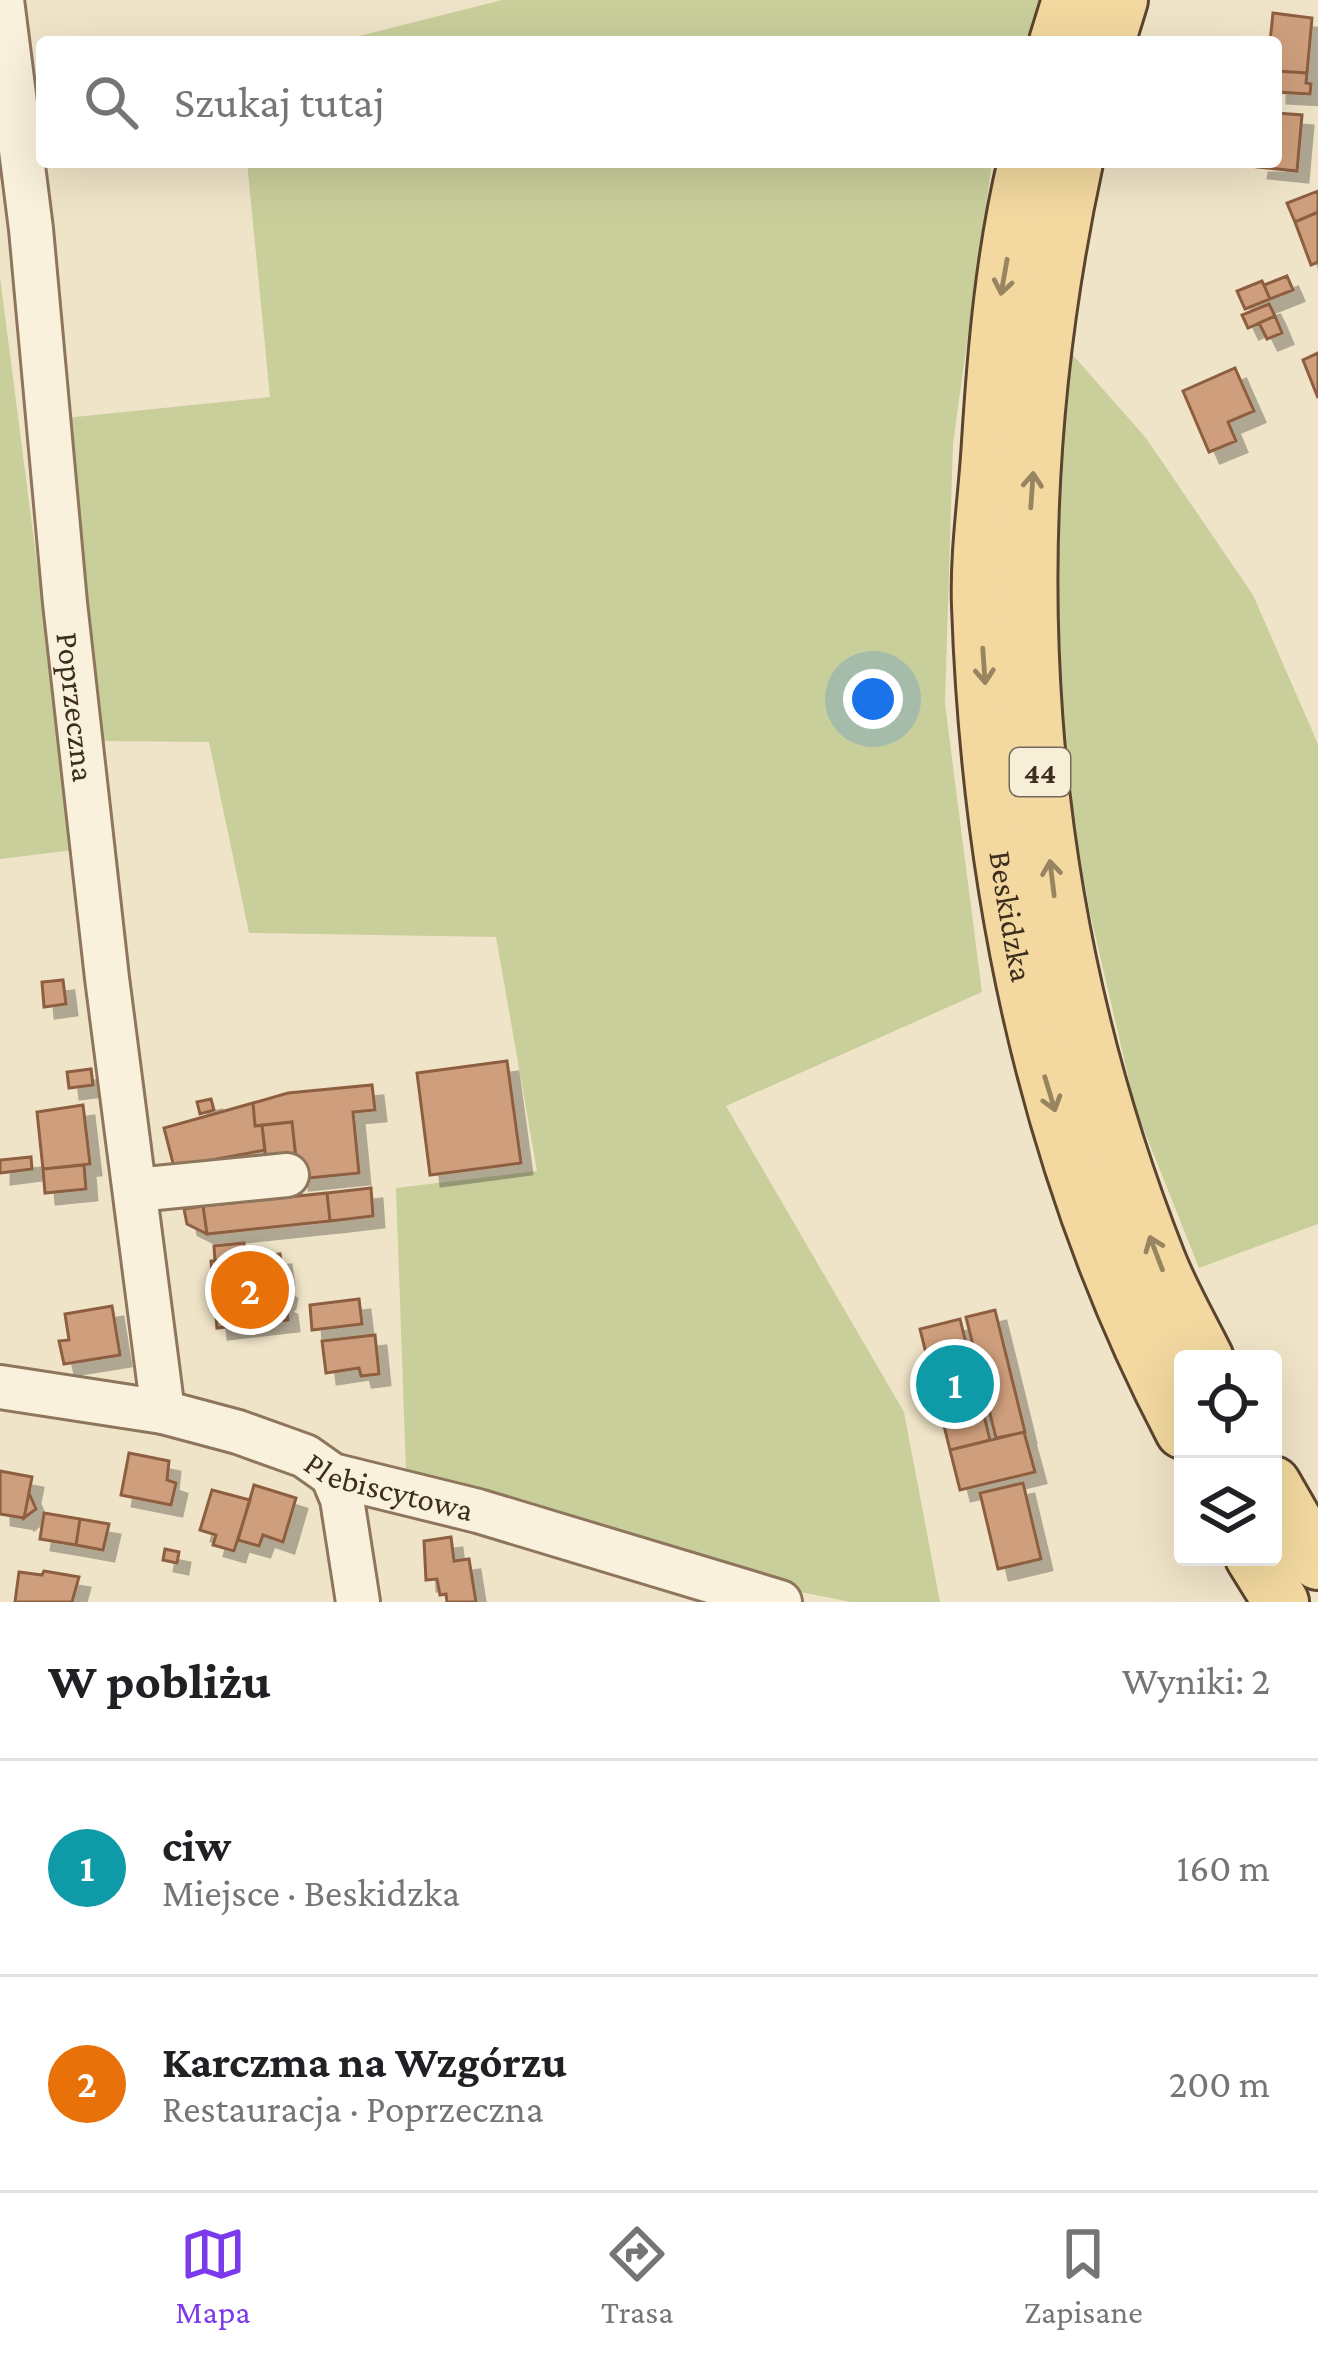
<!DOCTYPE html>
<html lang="pl">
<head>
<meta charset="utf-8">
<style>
  :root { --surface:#fff; --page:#f2f2f2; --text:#202124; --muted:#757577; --line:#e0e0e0; --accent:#7c3aed }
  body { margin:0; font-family:"Crimson Pro",serif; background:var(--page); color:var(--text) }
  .controls { position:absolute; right:36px; bottom:36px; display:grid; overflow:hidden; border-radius:12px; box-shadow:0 12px 48px #0002 }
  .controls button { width:108px; height:108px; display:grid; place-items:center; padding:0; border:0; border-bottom:3px solid var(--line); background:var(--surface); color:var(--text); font:60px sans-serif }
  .you { position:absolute; left:873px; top:699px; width:42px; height:42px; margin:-30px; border:9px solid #fff; border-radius:50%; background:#1a73e8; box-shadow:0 0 0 18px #1a73e833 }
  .badge { display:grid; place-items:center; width:78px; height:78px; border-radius:50%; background:var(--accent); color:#fff; font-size:39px; font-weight:700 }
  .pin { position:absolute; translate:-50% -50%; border:6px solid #fff; box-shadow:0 3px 12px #0006 }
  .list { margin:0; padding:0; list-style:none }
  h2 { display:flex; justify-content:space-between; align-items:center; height:156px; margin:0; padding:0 48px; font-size:51px }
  h2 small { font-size:39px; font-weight:400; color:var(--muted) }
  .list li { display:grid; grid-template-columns:78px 1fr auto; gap:36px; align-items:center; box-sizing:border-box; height:216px; padding:0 48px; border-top:3px solid var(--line) }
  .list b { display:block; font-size:45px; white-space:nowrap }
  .list p { margin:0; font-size:39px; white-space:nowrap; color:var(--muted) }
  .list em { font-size:39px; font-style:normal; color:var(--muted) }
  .icon { flex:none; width:66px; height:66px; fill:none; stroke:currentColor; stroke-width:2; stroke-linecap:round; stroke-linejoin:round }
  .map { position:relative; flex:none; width:1318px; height:1602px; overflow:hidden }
  .search { position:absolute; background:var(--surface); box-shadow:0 12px 48px #0002; left:36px; right:36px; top:36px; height:132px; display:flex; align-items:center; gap:30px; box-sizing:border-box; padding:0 42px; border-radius:12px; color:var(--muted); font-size:45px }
  .sheet { height:588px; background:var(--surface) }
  nav { display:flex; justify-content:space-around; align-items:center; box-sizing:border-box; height:168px; border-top:3px solid var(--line); background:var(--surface); font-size:33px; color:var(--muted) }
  nav a { display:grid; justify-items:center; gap:6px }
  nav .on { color:var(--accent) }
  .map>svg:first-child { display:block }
  .green { fill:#c9cf9b }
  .building { fill:#cf9f7d; stroke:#8d5f41; stroke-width:3; filter:url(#shadow) }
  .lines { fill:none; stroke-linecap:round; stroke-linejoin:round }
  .minor-casing { stroke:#8d765c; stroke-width:48 }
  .major-casing { stroke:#5b4430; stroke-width:60 }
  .minor { stroke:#faf1dc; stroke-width:42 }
  .major { stroke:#f3d9a0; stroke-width:54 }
  .oneway { stroke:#988460 }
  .labels { text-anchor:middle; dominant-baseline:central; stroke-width:9; stroke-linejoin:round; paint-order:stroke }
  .shield { fill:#f7eed8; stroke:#756857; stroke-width:3 }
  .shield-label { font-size:30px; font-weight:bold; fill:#3d2e20 }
  .street-label { font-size:33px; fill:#3d2e20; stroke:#f7eed8 }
</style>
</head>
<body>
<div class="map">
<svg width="1318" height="1602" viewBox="0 0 1318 1602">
  <defs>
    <filter id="shadow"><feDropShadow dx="11" dy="11" stdDeviation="0" flood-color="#0004"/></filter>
  </defs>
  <rect width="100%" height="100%" fill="#f0e4c8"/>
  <path class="green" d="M 502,0 L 1039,0 L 1027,42 L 335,42 Z
    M 247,162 L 992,162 L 953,444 L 945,704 L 982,992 L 726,1106 L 904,1412 L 940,1602 L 851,1602 L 760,1584 L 406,1472 L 396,1188 L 537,1171 L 496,937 L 249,933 L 209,742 L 99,741 L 65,418 L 270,397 Z
    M 0,277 L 74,850 L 0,859 Z
    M 1072,354 L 1146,438 L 1253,595 L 1318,744 L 1318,1224 L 1199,1268 L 1136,1110 L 1090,913 L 1057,730 L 1053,562 Z"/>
  <path class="building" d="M 1273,13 L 1312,18 L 1307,73 L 1276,71 L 1276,42 L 1270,42 Z
    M 1276,71 L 1307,73 L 1306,83 L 1311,84 L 1310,94 L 1276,92 Z
    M 1276,113 L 1302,115 L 1297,171 L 1257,167 L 1258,162 L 1276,162 Z
    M 1318,191 L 1318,212 L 1295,222 L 1287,203 Z
    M 1318,212 L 1318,262 L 1311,265 L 1295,222 Z
    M 1287,276 L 1293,290 L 1270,299 L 1264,285 Z
    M 1262,281 L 1270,299 L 1245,309 L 1237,291 Z
    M 1269,304 L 1275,316 L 1248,328 L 1242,315 Z
    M 1275,316 L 1282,333 L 1267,339 L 1259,323 Z
    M 1318,353 L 1318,398 L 1303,360 Z
    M 1235,368 L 1254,411 L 1228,422 L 1236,441 L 1209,452 L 1183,391 Z
    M 63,980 L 66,1004 L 44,1007 L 42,982 Z
    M 507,1061 L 521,1163 L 430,1175 L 417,1073 Z
    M 91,1069 L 93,1085 L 69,1088 L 67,1072 Z
    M 372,1085 L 375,1110 L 353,1112 L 359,1173 L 298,1179 L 292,1122 L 255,1126 L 253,1103 L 288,1093 Z
    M 211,1099 L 214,1110 L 200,1114 L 197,1102 Z
    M 253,1103 L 255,1126 L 262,1125 L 265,1150 L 174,1167 L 164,1128 Z
    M 83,1105 L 90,1164 L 43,1169 L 37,1112 Z
    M 292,1122 L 296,1158 L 266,1161 L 262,1125 Z
    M 31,1157 L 32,1169 L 0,1173 L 0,1160 Z
    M 84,1165 L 86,1189 L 45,1193 L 43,1169 Z
    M 371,1188 L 373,1216 L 330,1221 L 327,1193 Z
    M 327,1193 L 330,1221 L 207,1234 L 203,1206 Z
    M 203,1206 L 207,1234 L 187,1224 L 184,1209 Z
    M 244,1243 L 245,1258 L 215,1261 L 214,1246 Z
    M 280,1254 L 283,1274 L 273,1277 L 270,1255 Z
    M 270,1255 L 273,1277 L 286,1288 L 284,1298 L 276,1304 L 279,1321 L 217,1328 L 211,1261 Z
    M 359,1299 L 362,1324 L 312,1330 L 310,1305 Z
    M 280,1301 L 286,1304 L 288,1320 L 278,1321 L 276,1304 Z
    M 112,1306 L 120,1355 L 64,1364 L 59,1341 L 69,1340 L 65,1314 Z
    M 995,1310 L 1025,1432 L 996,1438 L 966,1317 Z
    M 960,1319 L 990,1440 L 950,1450 L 920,1329 Z
    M 375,1335 L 379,1374 L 361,1376 L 359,1368 L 326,1373 L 322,1341 Z
    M 1024,1432 L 1035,1472 L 960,1490 L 950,1450 Z
    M 129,1453 L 169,1461 L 167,1480 L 176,1483 L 171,1505 L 121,1495 Z
    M 0,1471 L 32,1477 L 24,1518 L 0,1514 Z
    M 1023,1483 L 1041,1559 L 998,1569 L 980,1493 Z
    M 254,1485 L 296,1498 L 283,1542 L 263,1535 L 259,1546 L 238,1540 Z
    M 212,1490 L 250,1500 L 234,1551 L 213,1545 L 216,1535 L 200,1530 Z
    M 29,1493 L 36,1509 L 24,1518 Z
    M 44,1513 L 80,1519 L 76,1545 L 40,1539 Z
    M 80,1519 L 109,1524 L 103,1550 L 76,1545 Z
    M 451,1537 L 454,1561 L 469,1559 L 476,1602 L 447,1602 L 446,1594 L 440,1595 L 437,1579 L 426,1580 L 424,1541 Z
    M 165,1549 L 179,1552 L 177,1563 L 163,1560 Z
    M 44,1571 L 79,1577 L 72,1602 L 15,1602 L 19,1572 L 42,1575 Z"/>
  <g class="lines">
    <defs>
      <g id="minor">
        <path id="s1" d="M 2,0 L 31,229 L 65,603 L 107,978 L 163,1412"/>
        <path d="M 136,1190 L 287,1175"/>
        <path id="s2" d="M 0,1387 L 163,1412 L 238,1432 L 305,1456 L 332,1475 L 478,1511 L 780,1602"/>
        <path d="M 332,1475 L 342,1499 L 358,1602"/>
      </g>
      <g id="major">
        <path d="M 1057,42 L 1070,0"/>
        <path d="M 1107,42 L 1120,0"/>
        <path id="s3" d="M 1026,162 C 1004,255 996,347 990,442 C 987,496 978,552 980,606 C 990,894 1048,1174 1183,1431"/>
        <path d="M 1075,162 C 995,532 1019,908 1158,1261 C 1171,1294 1190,1327 1206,1359"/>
        <path d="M 1273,1484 L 1318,1562"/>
        <path d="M 1253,1557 L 1281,1602"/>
      </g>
    </defs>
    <use href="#minor" class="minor-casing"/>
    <use href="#major" class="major-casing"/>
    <use href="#minor" class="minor"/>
    <use href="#major" class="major"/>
  </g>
  <defs><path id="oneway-shaft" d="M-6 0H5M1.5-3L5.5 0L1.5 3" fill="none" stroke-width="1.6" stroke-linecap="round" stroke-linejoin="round" transform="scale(3)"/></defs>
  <g class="oneway">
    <use href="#oneway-shaft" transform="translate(1004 277) rotate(100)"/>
    <use href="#oneway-shaft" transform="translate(1032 490) rotate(-86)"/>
    <use href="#oneway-shaft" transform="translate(984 666) rotate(86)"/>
    <use href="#oneway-shaft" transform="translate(1052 878) rotate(-97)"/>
    <use href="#oneway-shaft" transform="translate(1050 1094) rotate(73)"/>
    <use href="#oneway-shaft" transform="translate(1156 1253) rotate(-111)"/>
  </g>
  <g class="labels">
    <rect class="shield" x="1010" y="748" width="60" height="48" rx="9"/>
    <g class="shield-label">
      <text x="1040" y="772">44</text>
    </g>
    <g class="street-label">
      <text stroke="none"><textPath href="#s1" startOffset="711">Poprzeczna</textPath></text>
      <text stroke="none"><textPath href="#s3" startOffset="759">Beskidzka</textPath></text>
      <text stroke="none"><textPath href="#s2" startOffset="405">Plebiscytowa</textPath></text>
    </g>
  </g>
</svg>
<div class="controls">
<button><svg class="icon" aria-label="locate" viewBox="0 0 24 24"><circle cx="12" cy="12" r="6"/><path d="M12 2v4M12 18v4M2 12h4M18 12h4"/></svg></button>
<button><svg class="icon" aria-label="layers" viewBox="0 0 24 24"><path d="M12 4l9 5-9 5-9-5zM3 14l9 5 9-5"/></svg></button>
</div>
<div class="you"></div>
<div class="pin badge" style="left:955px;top:1384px;background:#0f9aa8">1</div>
<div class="pin badge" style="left:250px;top:1290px;background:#e8710a">2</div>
<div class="search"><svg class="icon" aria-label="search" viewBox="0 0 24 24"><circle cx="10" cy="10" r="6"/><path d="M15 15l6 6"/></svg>Szukaj tutaj</div>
</div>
<section class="sheet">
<h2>W pobliżu<small>Wyniki: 2</small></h2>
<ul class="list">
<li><span class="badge" style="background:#0f9aa8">1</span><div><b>ciw</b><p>Miejsce · Beskidzka</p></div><em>160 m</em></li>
<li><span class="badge" style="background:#e8710a">2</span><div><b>Karczma na Wzgórzu</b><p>Restauracja · Poprzeczna</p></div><em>200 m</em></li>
</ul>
</section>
<nav>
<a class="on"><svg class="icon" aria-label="map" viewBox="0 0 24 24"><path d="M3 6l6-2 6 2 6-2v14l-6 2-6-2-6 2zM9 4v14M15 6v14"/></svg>Mapa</a>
<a><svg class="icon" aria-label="directions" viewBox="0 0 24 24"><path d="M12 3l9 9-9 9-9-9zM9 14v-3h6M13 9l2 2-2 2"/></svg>Trasa</a>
<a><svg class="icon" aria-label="saved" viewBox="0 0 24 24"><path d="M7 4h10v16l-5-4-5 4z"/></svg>Zapisane</a>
</nav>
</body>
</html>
